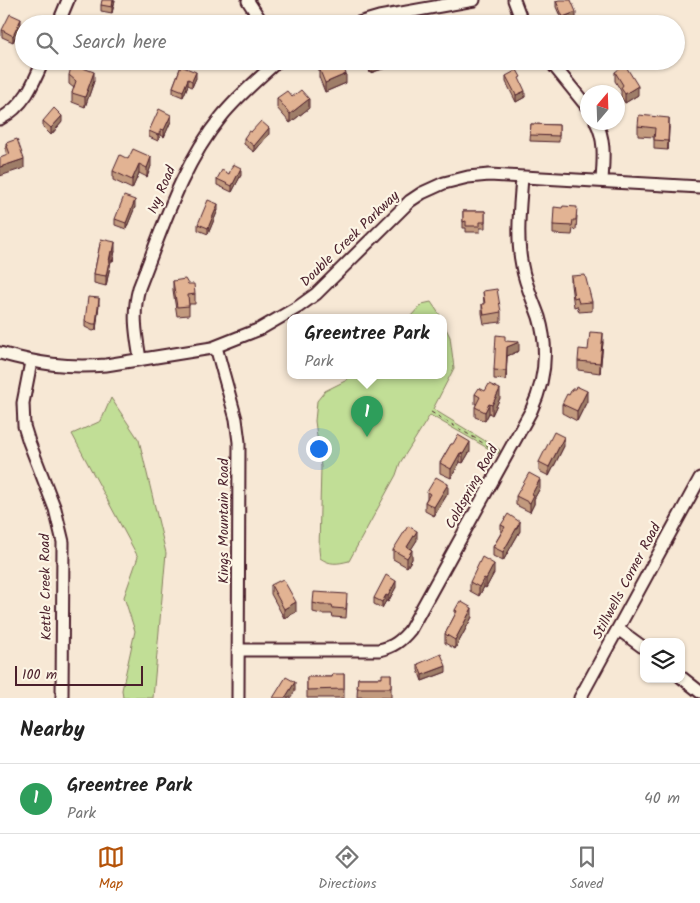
<!DOCTYPE html>
<html lang="en">
<head>
<meta charset="utf-8">
<style>
  :root { --surface:#fff; --page:#f2f2f2; --text:#222; --muted:#767676; --line:#e0e0e0; --accent:#b45309 }
  body { margin:0; font-family:Kalam,sans-serif; background:var(--page); color:var(--text) }
  .controls { position:absolute; right:15px; bottom:15px; display:grid; overflow:hidden; border-radius:10px; box-shadow:0 1px 4px #0004 }
  .controls button { width:45px; height:45px; display:grid; place-items:center; padding:0; border:0; border-bottom:1px solid var(--line); background:var(--surface); color:var(--text); font:25px sans-serif }
  .compass { position:absolute; left:580px; top:85px; width:45px; height:45px; border-radius:50%; background:var(--surface); box-shadow:0 1px 4px #0004; rotate:19deg }
  .scale { position:absolute; left:15px; bottom:12px; width:128px; box-sizing:border-box; padding-left:5px; border:2px solid #4a1f2b; border-top:0; font-size:14px; line-height:18px; white-space:nowrap; color:#4a1f2b; -webkit-text-stroke:4px #fcf5e5; paint-order:stroke }
  .you { position:absolute; left:318px; top:448px; width:18px; height:18px; margin:-12px; border:4px solid #fff; border-radius:50%; background:#1a73e8; box-shadow:0 0 0 8px #1a73e833 }
  .badge { display:grid; place-items:center; width:32px; height:32px; border-radius:50%; background:var(--accent); color:#fff; font-size:16px; font-weight:700 }
  .pin { position:absolute; translate:-50% -41px; filter:drop-shadow(0 1px 2px #0008) }
  .pin::after { content:''; position:absolute; top:26px; width:18px; height:15px; background:inherit; clip-path:polygon(0 0,100% 0,50% 100%) }
  .popup { position:absolute; left:287px; top:314px; width:160px; height:65px; box-sizing:border-box; display:grid; place-content:center; border-radius:10px; background:var(--surface); filter:drop-shadow(0 1px 4px #0005); font-size:16px; white-space:nowrap; color:var(--muted) }
  .popup b { font-size:19px; color:var(--text) }
  .popup::after { content:''; position:absolute; left:50%; top:100%; margin-left:-10px; border:10px solid transparent; border-top-color:var(--surface) }
  .list { margin:0; padding:0; list-style:none }
  h2 { display:flex; justify-content:space-between; align-items:center; height:65px; margin:0; padding:0 20px; font-size:21px }
  h2 small { font-size:16px; font-weight:400; color:var(--muted) }
  .list li { display:grid; grid-template-columns:32px 1fr auto; gap:15px; align-items:center; box-sizing:border-box; height:70px; padding:0 20px; border-top:1px solid var(--line) }
  .list b { display:block; font-size:19px; white-space:nowrap }
  .list p { margin:0; font-size:16px; white-space:nowrap; color:var(--muted) }
  .list em { font-size:16px; font-style:normal; color:var(--muted) }
  .icon { flex:none; width:28px; height:28px; fill:none; stroke:currentColor; stroke-width:2; stroke-linecap:round; stroke-linejoin:round }
  .map { position:relative; flex:none; width:700px; height:698px; overflow:hidden }
  .search { position:absolute; background:var(--surface); box-shadow:0 1px 4px #0004; left:15px; right:15px; top:15px; height:55px; display:flex; align-items:center; gap:12px; box-sizing:border-box; padding:0 18px; border-radius:28px; color:var(--muted); font-size:19px }
  .sheet { height:135px; background:var(--surface) }
  nav { display:flex; justify-content:space-around; align-items:center; box-sizing:border-box; height:70px; border-top:1px solid var(--line); background:var(--surface); font-size:14px; color:var(--muted) }
  nav a { display:grid; justify-items:center; gap:2px }
  nav .on { color:var(--accent) }
  .map>svg:first-child { display:block }
  .green { fill:#c1de96; stroke:#867e60 }
  .lines { fill:none; stroke-linecap:round; stroke-linejoin:round }
  .minor-casing { stroke:#4a1f2b; stroke-width:15 }
  .path { stroke:#4a1f2b; stroke-width:1; stroke-dasharray:4 4; stroke-linecap:butt }
  .minor { stroke:#fcf5e5; stroke-width:11 }
  .wall { fill:#c29a7e; stroke:#4a1f2b }
  .shaded-wall { fill:#9e7d67; stroke:#4a1f2b }
  .building { fill:#e2b393; stroke:#4a1f2b }
  .labels { text-anchor:middle; dominant-baseline:central; stroke-width:4.5; stroke-linejoin:round; paint-order:stroke }
  .street-label { font-size:14px; fill:#4a1f2b; stroke:#fcf5e5 }
</style>
</head>
<body>
<div class="map">
<svg width="700" height="698" viewBox="0 0 700 698">
  <rect width="100%" height="100%" fill="#f7e8d5"/>
  <filter id="ink" filterUnits="userSpaceOnUse"><feTurbulence type="fractalNoise" baseFrequency=".02" numOctaves="2"/><feDisplacementMap in="SourceGraphic" scale="10" xChannelSelector="R" yChannelSelector="G"/><feConvolveMatrix kernelMatrix="1 2 1 2 8 2 1 2 1" color-interpolation-filters="sRGB"/></filter>
  <g filter="url(#ink)">
    <path class="green" d="M 431,302 L 442,318 L 409,318 L 422,304 Z
      M 443,322 L 450,337 L 454,368 L 433,409 L 500,450 L 498,454 L 430,415 L 400,463 L 396,475 L 349,561 C 337,564 330,565 320,558 L 319,550 L 321,467 L 315,421 L 317,401 L 325,391 L 347,380 L 350,376 L 443,376 Z
      M 111,398 L 139,440 L 166,553 L 153,698 L 123,698 L 122,690 L 135,631 L 124,597 L 138,557 L 72,434 L 101,421 Z"/>
    <g class="lines">
      <defs>
        <path id="minor" d="M 514,0 L 523,24
          M 248,1 L 263,24
          M 58,24 L 68,0
          M 355,24 L 379,17 L 474,0
          M 550,61 L 588,108
          M 0,119 C 24,106 33,85 43,61
          M 596,122 C 606,141 603,161 602,181
          M 216,347 L 236,419 L 239,442 L 238,698
          M 0,353 C 39,364 66,368 106,365 L 212,348 L 260,329 L 298,307 L 316,294 L 410,201 L 422,193 L 444,183 L 468,177 L 489,175 L 700,187
          M 140,359 C 136,334 132,313 139,288 C 162,230 181,166 221,117 C 238,96 258,79 278,61
          M 31,362 L 23,403 L 24,426 L 29,442 L 55,509 L 63,542 L 62,698
          M 618,629 L 644,648
          M 238,650 L 379,650 C 393,647 401,641 410,630 L 531,411 C 545,381 549,350 539,317 C 533,300 525,284 522,266 C 516,237 520,207 522,177
          M 681,677 L 700,692
          M 580,698 L 700,478"/>
      </defs>
      <use href="#minor" class="minor-casing"/>
      <path class="path" d="M 431,412 L 498,452"/>
      <use href="#minor" class="minor"/>
    </g>
    <path class="wall" d="M 115,0 L 112,13 L 101,11 L 101,5 Z
      M 556,1 L 576,18 L 563,23 L 556,7 Z
      M 21,25 L 13,42 L 2,37 L 2,30 Z
      M 366,61 L 392,61 L 392,66 L 370,73 Z
      M 181,66 L 196,78 L 192,87 L 188,85 L 183,97 L 173,93 L 173,87 Z
      M 319,68 L 346,83 L 325,92 L 319,77 Z
      M 615,72 L 638,95 L 625,103 L 621,97 L 621,91 L 615,81 Z
      M 69,75 L 94,81 L 85,107 L 72,102 L 72,93 L 74,88 L 69,84 Z
      M 506,76 L 521,83 L 525,97 L 516,102 L 506,82 Z
      M 292,97 L 309,108 L 290,123 L 277,108 L 277,98 Z
      M 43,121 L 62,122 L 51,135 L 43,127 Z
      M 171,121 L 164,137 L 161,135 L 158,141 L 149,137 L 149,131 Z
      M 531,124 L 559,125 L 559,142 L 530,141 Z
      M 638,126 L 669,127 L 668,150 L 654,149 L 654,137 L 638,136 Z
      M 251,132 L 269,134 L 254,152 L 244,144 L 244,138 Z
      M 6,143 L 24,168 L 7,155 L 6,152 Z
      M 128,159 L 151,166 L 147,177 L 139,173 L 132,189 L 113,180 L 113,171 Z
      M 229,174 L 241,175 L 232,192 L 217,185 L 217,179 Z
      M 135,207 L 126,229 L 115,225 L 115,219 Z
      M 562,208 L 577,216 L 576,230 L 573,229 L 572,235 L 553,234 L 553,225 Z
      M 218,210 L 208,234 L 198,230 L 198,224 Z
      M 463,211 L 485,211 L 485,228 L 480,228 L 480,232 L 466,232 L 466,228 L 463,228 Z
      M 101,239 L 115,251 L 113,261 L 111,261 L 106,286 L 94,283 L 94,274 Z
      M 571,276 L 592,302 L 592,311 L 579,312 L 577,306 L 574,307 L 571,285 Z
      M 173,281 L 188,284 L 195,294 L 195,304 L 189,304 L 189,315 L 177,316 L 173,290 Z
      M 483,291 L 501,312 L 501,322 L 484,324 L 482,313 L 482,304 L 484,304 Z
      M 99,304 L 96,330 L 93,331 L 85,327 L 85,321 Z
      M 505,341 L 519,351 L 507,356 L 506,380 L 494,379 L 494,370 Z
      M 603,342 L 600,373 L 578,370 L 578,361 L 588,350 Z
      M 475,394 L 500,398 L 492,415 L 489,413 L 485,421 L 475,417 L 475,407 L 477,404 L 475,404 Z
      M 587,401 L 577,421 L 562,413 L 562,404 Z
      M 451,444 L 470,451 L 463,463 L 460,462 L 451,478 L 440,473 L 440,463 Z
      M 564,446 L 549,476 L 539,471 L 539,462 Z
      M 540,488 L 534,499 L 534,504 L 530,512 L 516,505 L 516,496 Z
      M 427,492 L 448,493 L 434,516 L 425,511 L 425,502 L 427,498 Z
      M 501,525 L 520,531 L 503,561 L 493,556 L 493,547 L 501,533 Z
      M 417,540 L 411,549 L 412,559 L 407,567 L 393,559 L 393,550 Z
      M 494,573 L 486,588 L 484,587 L 479,596 L 470,591 L 470,582 Z
      M 271,585 L 296,612 L 284,618 L 271,594 Z
      M 396,587 L 388,602 L 386,601 L 382,608 L 374,604 L 374,598 Z
      M 313,603 L 347,603 L 346,618 L 333,617 L 332,614 L 321,614 L 313,612 Z
      M 455,610 L 472,617 L 455,649 L 445,643 L 445,634 L 455,615 Z
      M 418,664 L 446,672 L 422,681 L 418,670 Z
      M 344,674 L 344,698 L 307,698 L 307,677 L 332,677 Z
      M 391,674 L 391,698 L 357,697 L 358,678 L 382,678 Z"/>
    <path class="shaded-wall" d="M 113,0 L 115,0 L 112,13 L 112,7 Z
      M 576,12 L 576,18 L 563,23 L 563,17 Z
      M 21,19 L 21,25 L 13,42 L 13,36 Z
      M 389,61 L 392,61 L 392,66 L 370,73 L 370,67 Z
      M 94,72 L 94,81 L 85,107 L 85,97 Z
      M 196,72 L 196,78 L 192,87 L 192,81 Z
      M 346,74 L 346,83 L 325,92 L 325,83 Z
      M 188,79 L 188,85 L 183,97 L 183,91 Z
      M 638,86 L 638,95 L 625,103 L 625,94 Z
      M 525,91 L 525,97 L 516,102 L 516,95 Z
      M 309,99 L 309,108 L 290,123 L 290,114 Z
      M 171,115 L 171,121 L 164,137 L 164,130 Z
      M 62,116 L 62,122 L 51,135 L 51,128 Z
      M 669,118 L 669,127 L 668,150 L 668,141 Z
      M 269,128 L 269,134 L 254,152 L 254,146 Z
      M 161,129 L 161,135 L 158,141 L 158,135 Z
      M 151,157 L 151,166 L 147,177 L 147,168 Z
      M 24,159 L 24,168 L 0,176 L 0,167 Z
      M 139,164 L 139,173 L 132,189 L 132,180 Z
      M 241,168 L 241,175 L 232,192 L 232,186 Z
      M 135,200 L 135,207 L 126,229 L 126,223 Z
      M 218,204 L 218,210 L 208,234 L 208,228 Z
      M 115,242 L 115,251 L 113,261 L 113,252 Z
      M 111,251 L 111,261 L 106,286 L 106,276 Z
      M 99,298 L 99,304 L 96,330 L 96,324 Z
      M 603,333 L 603,342 L 600,373 L 600,363 Z
      M 519,342 L 519,351 L 507,356 L 506,380 L 507,347 Z
      M 500,389 L 500,398 L 492,415 L 492,405 Z
      M 587,391 L 587,401 L 577,421 L 577,411 Z
      M 489,404 L 489,413 L 485,421 L 485,412 Z
      M 564,437 L 564,446 L 549,476 L 549,467 Z
      M 470,442 L 470,451 L 463,463 L 463,454 Z
      M 460,453 L 460,462 L 451,478 L 451,469 Z
      M 540,479 L 540,488 L 534,499 L 534,504 L 530,512 L 530,503 L 532,494 Z
      M 448,484 L 448,493 L 434,516 L 434,507 Z
      M 520,522 L 520,531 L 503,561 L 503,552 Z
      M 417,531 L 417,540 L 407,556 L 407,547 Z
      M 412,550 L 412,559 L 407,567 L 407,558 Z
      M 494,564 L 494,573 L 486,588 L 486,579 Z
      M 484,578 L 484,587 L 479,596 L 479,587 Z
      M 396,581 L 396,587 L 388,602 L 388,596 Z
      M 386,595 L 386,601 L 382,608 L 382,602 Z
      M 296,602 L 296,612 L 284,618 L 284,609 Z
      M 472,608 L 472,617 L 455,649 L 455,640 Z
      M 446,666 L 446,672 L 422,681 L 422,675 Z
      M 295,682 L 295,691 L 290,698 L 285,698 Z"/>
    <path class="building" d="M 102,0 L 113,0 L 112,7 L 101,5 Z
      M 559,0 L 571,0 L 576,12 L 563,17 L 556,1 Z
      M 10,14 L 21,19 L 13,36 L 2,30 Z
      M 195,18 L 207,23 L 207,24 L 193,24 Z
      M 333,61 L 334,63 L 338,61 L 341,61 L 346,74 L 325,83 L 319,68 Z
      M 368,61 L 389,61 L 370,67 Z
      M 72,64 L 94,72 L 85,97 L 72,93 L 76,81 L 69,75 Z
      M 625,65 L 638,86 L 625,94 L 621,88 L 623,85 L 615,72 Z
      M 181,66 L 196,72 L 192,81 L 188,79 L 183,91 L 173,87 Z
      M 517,70 L 521,77 L 519,78 L 525,91 L 516,95 L 506,76 Z
      M 301,90 L 309,99 L 290,114 L 277,98 L 287,91 L 292,97 Z
      M 54,108 L 62,116 L 51,128 L 43,121 Z
      M 159,109 L 171,115 L 164,130 L 161,129 L 158,135 L 149,131 Z
      M 639,115 L 669,118 L 668,141 L 654,140 L 655,128 L 638,126 Z
      M 261,121 L 269,128 L 254,146 L 244,138 L 249,131 L 251,132 Z
      M 531,124 L 559,125 L 559,136 L 530,135 Z
      M 17,139 L 24,159 L 0,167 L 0,158 L 10,154 L 6,143 Z
      M 133,149 L 151,157 L 147,168 L 139,164 L 132,180 L 113,171 L 120,155 L 128,159 Z
      M 233,164 L 241,168 L 232,186 L 217,179 L 222,170 L 229,174 Z
      M 124,196 L 135,200 L 126,223 L 115,219 Z
      M 208,200 L 218,204 L 208,228 L 198,224 Z
      M 563,206 L 577,207 L 576,220 L 573,220 L 572,226 L 553,225 L 554,207 L 562,208 Z
      M 463,211 L 485,211 L 485,222 L 480,222 L 480,226 L 466,226 L 466,221 L 463,222 Z
      M 101,239 L 115,242 L 113,252 L 111,251 L 106,276 L 94,274 Z
      M 585,275 L 592,302 L 579,303 L 577,297 L 574,298 L 571,276 Z
      M 185,279 L 188,284 L 194,284 L 195,294 L 188,295 L 189,306 L 177,307 L 173,281 Z
      M 497,289 L 501,312 L 484,315 L 482,304 L 485,304 L 483,291 Z
      M 88,297 L 99,298 L 96,324 L 93,324 L 85,321 Z
      M 590,332 L 603,333 L 600,363 L 578,361 L 579,349 L 588,350 Z
      M 496,335 L 505,336 L 505,341 L 519,342 L 507,347 L 506,371 L 494,370 Z
      M 489,384 L 500,389 L 492,405 L 489,404 L 485,412 L 475,407 L 480,397 L 475,394 L 479,388 L 485,391 Z
      M 576,386 L 587,391 L 577,411 L 562,404 L 567,394 L 569,395 L 572,389 L 575,389 Z
      M 554,432 L 564,437 L 549,467 L 539,462 Z
      M 458,435 L 470,442 L 463,454 L 460,453 L 451,469 L 440,463 L 451,444 L 453,444 Z
      M 529,473 L 540,479 L 532,494 L 534,495 L 530,503 L 516,496 Z
      M 436,477 L 448,484 L 434,507 L 425,502 L 430,494 L 427,492 Z
      M 508,514 L 520,522 L 503,552 L 493,547 L 505,527 L 501,525 Z
      M 408,526 L 417,531 L 407,547 L 412,550 L 407,558 L 393,550 Z
      M 482,557 L 494,564 L 486,579 L 484,578 L 479,587 L 470,582 Z
      M 386,575 L 396,581 L 388,596 L 386,595 L 382,602 L 374,598 Z
      M 283,579 L 296,602 L 284,609 L 271,585 Z
      M 314,592 L 347,594 L 346,609 L 333,608 L 332,605 L 321,605 L 313,603 Z
      M 460,601 L 472,608 L 455,640 L 445,634 L 457,611 L 455,610 Z
      M 441,654 L 446,666 L 422,675 L 418,664 Z
      M 333,674 L 344,674 L 344,689 L 307,690 L 307,677 L 332,677 Z
      M 382,674 L 391,674 L 391,688 L 357,688 L 358,678 L 382,678 Z
      M 286,677 L 295,682 L 285,698 L 273,698 Z"/>
  </g>
  <g class="labels">
    <g class="street-label">
      <text transform="translate(162 190) rotate(-67)">Ivy Road</text>
      <text transform="translate(350 239) rotate(-44)">Double Creek Parkway</text>
      <text transform="translate(472 487) rotate(-61)">Coldspring Road</text>
      <text transform="translate(224 521) rotate(-90)">Kings Mountain Road</text>
      <text transform="translate(627 581) rotate(-62)">Stillwells Corner Road</text>
      <text transform="translate(46 587) rotate(-91)">Kettle Creek Road</text>
    </g>
  </g>
</svg>
<div class="controls">
<button><svg class="icon" aria-label="layers" viewBox="0 0 24 24"><path d="M12 4l9 5-9 5-9-5zM3 14l9 5 9-5"/></svg></button>
</div>
<svg class="compass" viewBox="-18 -18 36 36"><path d="M0-13l5 13h-10z" fill="#e53935"/><path d="M0 13l5-13h-10z" fill="#767676"/></svg>
<div class="scale">100 m</div>
<div class="you"></div>
<div class="pin badge" style="left:367px;top:437px;background:#2e9e5b">1</div>
<div class="popup"><b>Greentree Park</b>Park</div>
<div class="search"><svg class="icon" aria-label="search" viewBox="0 0 24 24"><circle cx="10" cy="10" r="6"/><path d="M15 15l6 6"/></svg>Search here</div>
</div>
<section class="sheet">
<h2>Nearby<small></small></h2>
<ul class="list">
<li><span class="badge" style="background:#2e9e5b">1</span><div><b>Greentree Park</b><p>Park</p></div><em>40 m</em></li>
</ul>
</section>
<nav>
<a class="on"><svg class="icon" aria-label="map" viewBox="0 0 24 24"><path d="M3 6l6-2 6 2 6-2v14l-6 2-6-2-6 2zM9 4v14M15 6v14"/></svg>Map</a>
<a><svg class="icon" aria-label="directions" viewBox="0 0 24 24"><path d="M12 3l9 9-9 9-9-9zM9 14v-3h6M13 9l2 2-2 2"/></svg>Directions</a>
<a><svg class="icon" aria-label="saved" viewBox="0 0 24 24"><path d="M7 4h10v16l-5-4-5 4z"/></svg>Saved</a>
</nav>
</body>
</html>
